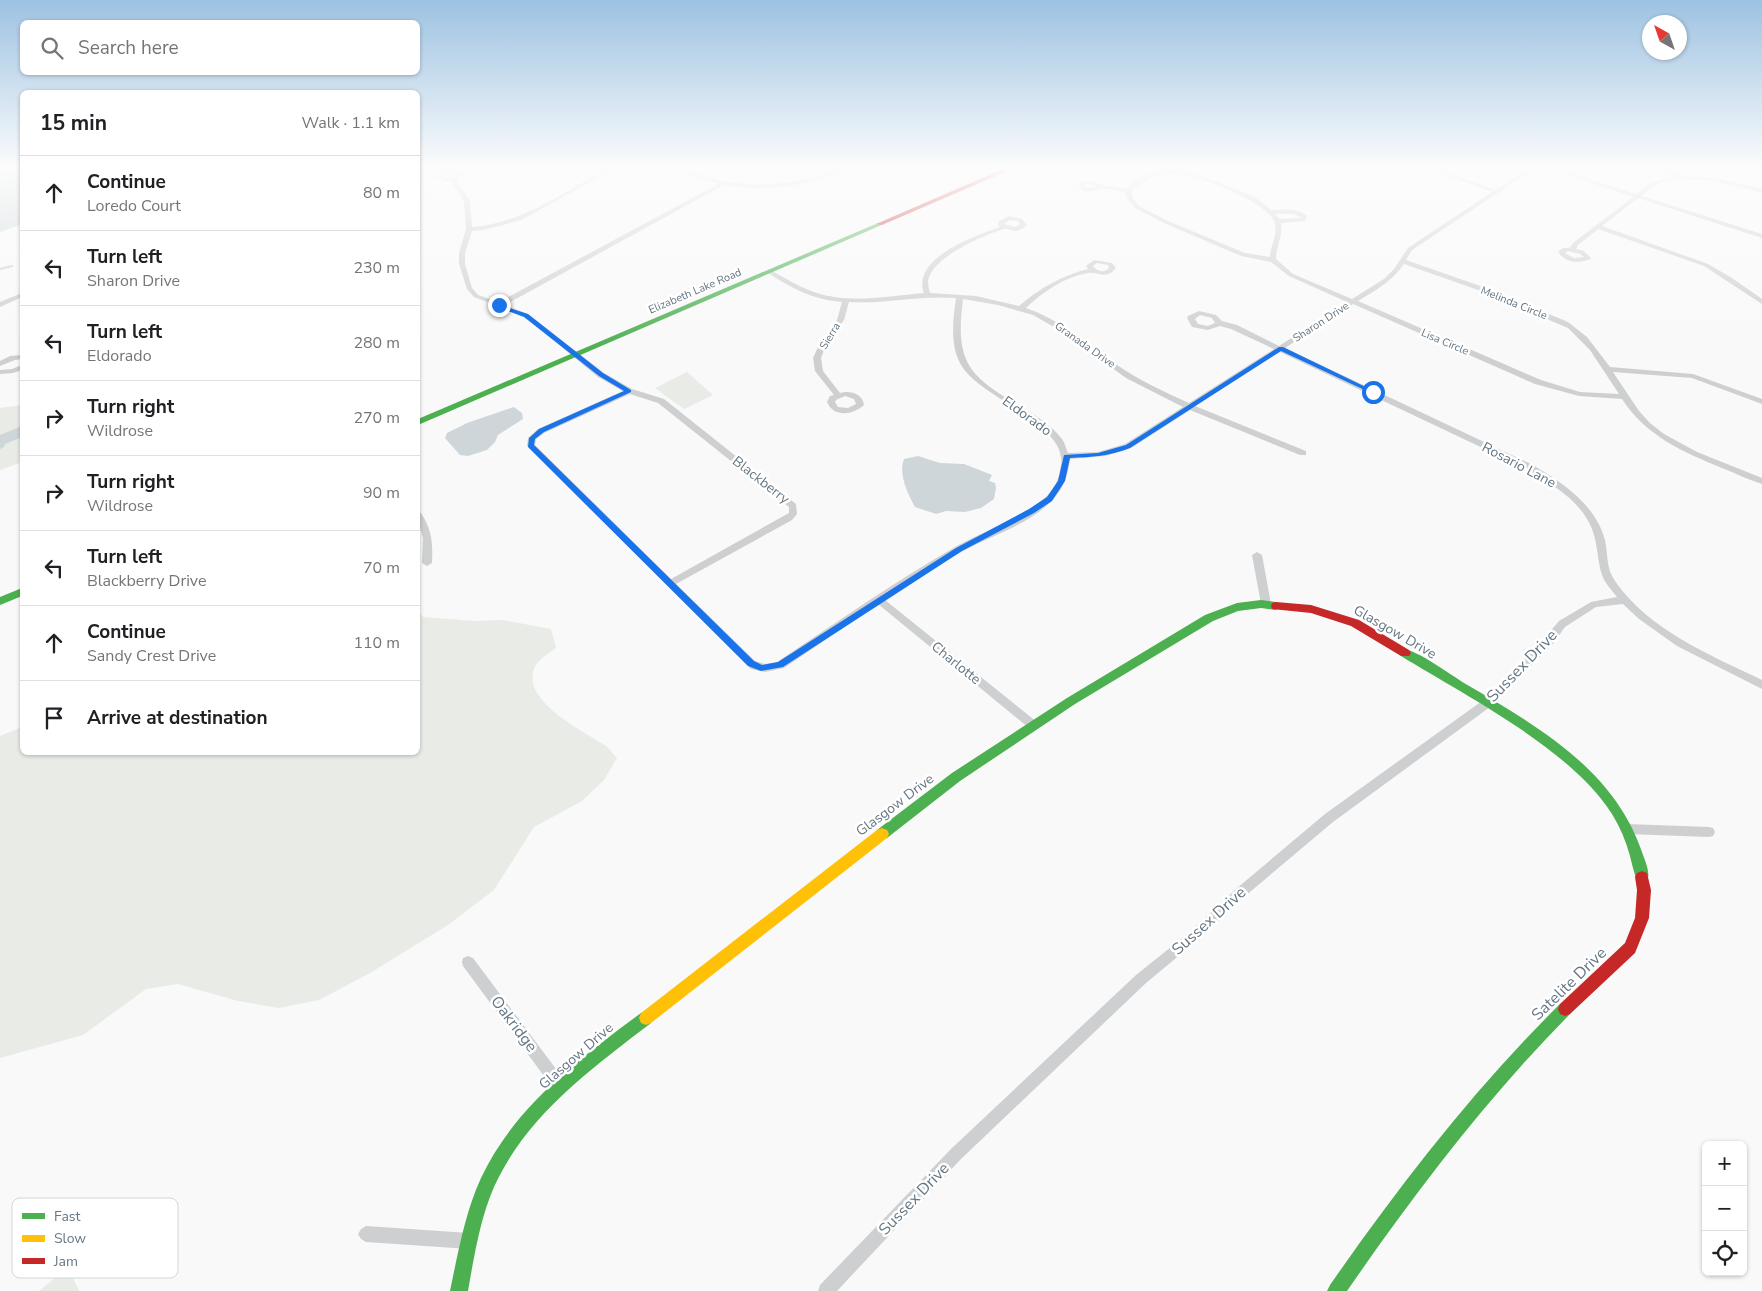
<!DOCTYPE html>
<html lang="en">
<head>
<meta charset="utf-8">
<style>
  :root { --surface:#fff; --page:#f2f2f2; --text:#202124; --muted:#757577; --line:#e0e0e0 }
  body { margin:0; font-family:"Nunito Sans",sans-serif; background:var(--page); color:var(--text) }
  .controls { position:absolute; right:15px; bottom:15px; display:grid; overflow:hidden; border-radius:8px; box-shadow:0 1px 4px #0004 }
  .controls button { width:45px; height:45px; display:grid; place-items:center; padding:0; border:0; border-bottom:1px solid var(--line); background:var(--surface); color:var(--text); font:25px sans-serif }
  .compass { position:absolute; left:1642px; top:15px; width:45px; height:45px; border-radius:50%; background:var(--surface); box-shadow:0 1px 4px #0004; rotate:320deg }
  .stop { position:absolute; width:15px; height:15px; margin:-11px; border:4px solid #1a73e8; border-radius:50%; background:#fff }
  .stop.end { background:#1a73e8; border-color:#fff; box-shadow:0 1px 5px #0008 }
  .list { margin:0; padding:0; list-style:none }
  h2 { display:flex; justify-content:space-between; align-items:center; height:65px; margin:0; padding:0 20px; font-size:21px }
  h2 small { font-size:16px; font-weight:400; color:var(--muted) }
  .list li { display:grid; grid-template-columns:32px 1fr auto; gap:15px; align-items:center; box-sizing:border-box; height:75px; padding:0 20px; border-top:1px solid var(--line) }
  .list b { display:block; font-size:19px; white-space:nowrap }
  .list p { margin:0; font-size:16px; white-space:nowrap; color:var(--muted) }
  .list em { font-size:16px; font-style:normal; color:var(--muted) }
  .icon { flex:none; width:28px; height:28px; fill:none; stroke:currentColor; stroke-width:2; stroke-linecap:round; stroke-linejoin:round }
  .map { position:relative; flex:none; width:1762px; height:1291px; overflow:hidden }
  .search { position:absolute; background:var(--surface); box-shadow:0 1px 4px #0004; left:20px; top:20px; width:400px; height:55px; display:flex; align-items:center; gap:12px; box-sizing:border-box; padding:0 18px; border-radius:8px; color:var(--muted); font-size:19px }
  .panel { position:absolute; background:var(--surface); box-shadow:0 1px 4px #0004; left:20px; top:90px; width:400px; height:665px; border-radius:8px }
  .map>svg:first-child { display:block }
  .green { fill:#e8ebe6 }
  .water { fill:#ced6d9 }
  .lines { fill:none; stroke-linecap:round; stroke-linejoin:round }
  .stream { stroke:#ced6d9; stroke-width:2.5 }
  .street { fill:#cecfd0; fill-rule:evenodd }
  .fast { fill:#4caf50; fill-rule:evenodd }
  .slow { fill:#ffc107; fill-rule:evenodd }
  .jam { fill:#c62828; fill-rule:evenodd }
  .route { fill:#1a73e8 }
  .labels { text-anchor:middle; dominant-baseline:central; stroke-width:5; stroke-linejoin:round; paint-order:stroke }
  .far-street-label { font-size:11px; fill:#657683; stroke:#fff }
  .street-label { font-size:14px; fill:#657683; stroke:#fff }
  .near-street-label { font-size:16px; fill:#657683; stroke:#fff }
  .key { fill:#fff; stroke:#d1d6da; stroke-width:1 }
  .key-label { font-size:14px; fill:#657683 }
</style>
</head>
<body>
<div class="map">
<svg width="1762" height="1291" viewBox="0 0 1762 1291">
  <rect width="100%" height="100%" fill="#f9f9f9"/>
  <path class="green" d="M 687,372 L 713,395 L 684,409 L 655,388 Z
    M 22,405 L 22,462 L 0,470 L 0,408 Z
    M 418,611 L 423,617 L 475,621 L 502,620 L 551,629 L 556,648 C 549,653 537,660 534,669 C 522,701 583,731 603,744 C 609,747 612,753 617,758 L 604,780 L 582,801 L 534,827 L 494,890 L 448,925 L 370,973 L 319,1000 L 279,1008 L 238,1001 L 178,984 L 146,989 L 83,1035 L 0,1058 L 0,736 L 22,727 L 22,752 L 418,752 Z
    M 68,1267 L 79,1291 L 39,1291 Z"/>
  <path class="water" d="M 0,169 L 22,169 L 22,224 L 0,232 Z
    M 514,407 L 522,413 L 523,419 L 498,435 L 495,442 L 487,450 L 468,456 L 460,455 L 445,438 L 447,433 L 467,423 Z
    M 22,426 L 22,437 L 5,444 L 4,447 L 0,449 L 0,435 Z
    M 918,456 L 940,463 L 964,464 L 992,475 L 989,481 L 995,483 L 996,488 L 994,499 L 981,508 L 965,512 L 946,511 L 936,514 L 915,507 C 908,494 898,474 904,459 Z"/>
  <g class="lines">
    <path class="stream" d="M 0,269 L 12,266"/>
    <path class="street" d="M 448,169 L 457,170 L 462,175 L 456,179 L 470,201 L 472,227 C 520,224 565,192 606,169 L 614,169 L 521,220 L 484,230 L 472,231 L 465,253 L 465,264 L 472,288 L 478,295 L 499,302 L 718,184 L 671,169 L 680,169 L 722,181 L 754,185 L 785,183 L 814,177 L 840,169 L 849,169 C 842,174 832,176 824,178 C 791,188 758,191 724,185 L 505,305 L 528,314 L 604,373 L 632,389 L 664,399 L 796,504 L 797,514 L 792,520 L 676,584 L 755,661 L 765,664 L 777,662 C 836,623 894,582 955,547 C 985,530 1022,520 1047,496 C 1054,489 1059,479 1060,469 C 1061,465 1062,461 1061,458 C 1059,423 983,397 963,368 C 949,348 953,320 956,298 C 921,295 885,304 849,302 L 844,320 L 826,345 L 821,358 L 823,371 L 840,393 C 850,390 863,394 864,405 C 853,415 834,418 827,402 L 830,396 L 834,395 L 815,371 L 813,358 L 819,345 L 837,320 L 842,302 C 814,300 791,288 768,273 L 768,271 L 772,271 C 787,279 801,288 817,293 C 851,304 889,296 924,293 C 911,258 975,236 1000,227 L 998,225 L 999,221 L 1009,216 L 1022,219 L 1027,225 L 1026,226 C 1023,228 1019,231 1015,231 C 1011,231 1008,228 1004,229 C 983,235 931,258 928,281 C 928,285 929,289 930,293 L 976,296 L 1019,306 C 1040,288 1061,276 1088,269 L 1086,266 L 1094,260 L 1112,263 L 1116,268 C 1105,281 1099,271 1088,273 C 1064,277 1043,292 1026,308 C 1061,320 1087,344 1117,365 C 1139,380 1164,392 1189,403 L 1274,349 L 1231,329 L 1220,326 L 1208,330 L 1192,327 L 1187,318 L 1188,316 L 1199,311 L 1216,315 L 1222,321 L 1237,325 L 1279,346 L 1347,302 L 1289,276 L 1271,262 L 1241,256 L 1164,223 L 1135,208 L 1126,197 L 1125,192 C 1118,191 1108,188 1101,189 C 1092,190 1085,195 1079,186 L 1079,184 L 1086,180 L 1099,183 L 1101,185 L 1126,189 C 1131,183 1139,179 1145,176 C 1173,162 1201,176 1227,186 C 1243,192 1259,197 1271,210 C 1284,210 1297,207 1307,216 L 1305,221 L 1281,223 C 1283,236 1276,247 1276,259 L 1293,274 L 1352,299 L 1384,279 L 1394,269 L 1408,248 L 1492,192 L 1429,169 L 1438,169 L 1496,190 L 1527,169 L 1534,169 L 1412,250 L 1406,260 L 1486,288 L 1568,322 L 1587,337 L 1610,367 L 1693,374 L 1762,399 L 1762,404 L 1692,378 L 1613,372 L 1639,411 L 1650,423 L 1664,434 L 1697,452 L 1762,478 L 1762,484 C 1749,480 1735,473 1722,468 C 1683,452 1646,436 1622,399 L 1579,396 L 1535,384 L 1353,304 L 1285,348 L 1533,465 C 1564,484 1595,504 1605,540 C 1608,554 1606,569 1615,581 C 1649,630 1710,655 1762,680 L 1762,689 L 1677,646 L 1639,619 L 1623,604 L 1596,607 L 1565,627 L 1552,645 L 1490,707 L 1333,822 L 1244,897 L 1199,939 L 1146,983 L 961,1159 L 837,1291 L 818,1291 L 820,1285 L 951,1149 L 1136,975 L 1191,931 L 1236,889 L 1325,814 L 1482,701 L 1544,639 L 1559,621 L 1591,602 L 1617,597 C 1612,590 1605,584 1602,575 C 1597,560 1598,544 1592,529 C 1581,501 1552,484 1527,469 L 1280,352 L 1195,406 L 1306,451 L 1306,455 L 1300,455 L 1190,410 L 1131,448 L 1105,456 L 1070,459 C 1068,473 1065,486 1055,497 C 1034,523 992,535 963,551 C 936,566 911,583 885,600 L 1037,722 L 1038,725 L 1037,728 L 1033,729 L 1029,728 L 878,604 L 784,668 L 765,672 L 751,669 L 527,446 L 528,438 L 538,429 L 623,391 L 598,377 L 524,316 L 474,297 L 467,289 L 459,264 L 459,253 L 466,229 L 464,201 L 451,180 L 447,182 L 435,177 L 438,172 ZM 448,173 L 453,173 L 455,174 L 447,178 L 441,176 L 442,174 ZM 1167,174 C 1175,174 1183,174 1190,176 C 1209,181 1271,204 1275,224 C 1278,235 1270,246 1270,257 L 1245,253 L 1168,221 L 1139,206 L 1132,197 L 1132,189 L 1155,176 ZM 1087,184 L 1095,185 L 1096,186 L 1092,188 L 1086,187 L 1084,185 ZM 1275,214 L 1293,214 L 1301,217 L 1300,218 L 1280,219 ZM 1010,220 L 1018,221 L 1020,224 L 1015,227 L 1004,224 ZM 1097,263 L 1108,265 L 1109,268 C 1104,273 1098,272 1093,266 ZM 1404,264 L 1481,291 L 1568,328 L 1590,350 L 1619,394 L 1580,392 L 1541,380 L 1358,301 C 1374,291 1393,281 1404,264 ZM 963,299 L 998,305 L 1033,315 L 1061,331 L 1126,378 L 1183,407 L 1125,444 L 1098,452 L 1068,453 C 1066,449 1065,443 1062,439 C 1039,408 980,394 966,359 C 958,340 961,318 963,299 ZM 1200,315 L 1212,318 L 1215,323 L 1208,326 L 1198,324 L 1195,319 ZM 630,394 L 658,403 L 789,507 L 789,513 L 671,579 L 535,445 L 536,439 L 544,433 ZM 845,396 L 854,399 L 856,404 L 848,408 L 838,407 L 835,402 L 836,400 Z
      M 1550,169 L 1559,169 L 1636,194 L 1651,183 L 1673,177 L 1661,169 L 1668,169 L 1680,176 L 1722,179 L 1762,189 L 1762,193 C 1734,185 1681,170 1654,186 C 1650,188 1646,192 1642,196 L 1762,234 L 1762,238 L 1638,198 L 1602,226 L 1708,264 L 1732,278 L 1762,299 L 1762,304 L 1704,266 L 1598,229 L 1578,245 L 1576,249 L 1584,251 L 1591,258 L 1590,259 C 1578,264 1566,263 1558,252 C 1561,248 1566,247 1570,248 L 1573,243 L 1633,197 ZM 1568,251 L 1580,254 L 1584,257 L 1574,258 L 1565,253 Z
      M 22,293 L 22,297 L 0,307 L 0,302 Z
      M 22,355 L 22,359 L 15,360 L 0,366 L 0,361 L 10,356 Z
      M 22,365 L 22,370 L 13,373 L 0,374 L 0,370 L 12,369 Z
      M 418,512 L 421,513 C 432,530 433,543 432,563 L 427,566 L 422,563 L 423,538 L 418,521 Z
      M 1257,552 L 1262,555 L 1271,604 L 1266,608 L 1261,604 L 1252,555 Z
      M 1627,824 L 1709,827 L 1713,828 L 1715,832 L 1713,836 L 1709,837 L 1627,834 L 1623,833 L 1621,829 L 1623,825 Z
      M 468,956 L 473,958 L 565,1081 L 567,1086 L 565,1091 L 560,1093 L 555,1091 L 463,966 L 462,962 L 463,958 Z
      M 366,1226 L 469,1233 L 474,1236 L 477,1241 L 474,1246 L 469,1249 L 366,1242 L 361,1239 L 358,1234 L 361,1229 Z"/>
    <path class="fast" d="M 878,223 L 884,224 L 418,425 L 418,419 Z
      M 22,588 L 22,596 L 0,605 L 0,597 Z
      M 1261,600 L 1276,602 L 1281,606 L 1276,610 L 1261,608 L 1238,611 L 1213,621 L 1075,704 L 960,781 L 887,838 L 882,840 L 877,838 L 875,834 L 877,830 L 952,773 L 1067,698 L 1205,615 L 1237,603 Z
      M 1405,649 C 1423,654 1448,673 1464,683 C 1536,725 1614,769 1642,852 C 1645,861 1651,873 1647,881 L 1642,883 L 1637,881 C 1634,873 1632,864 1630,856 C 1626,841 1620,827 1612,814 C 1571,749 1466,696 1401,656 L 1399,653 L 1401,650 Z
      M 1565,1002 L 1570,1004 L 1572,1009 L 1570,1014 C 1487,1098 1414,1194 1347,1291 L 1327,1291 L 1330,1285 C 1399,1186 1474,1089 1560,1004 Z
      M 646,1011 L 651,1013 L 653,1018 L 651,1023 C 591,1069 526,1116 494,1187 C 480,1219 474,1257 468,1291 L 450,1291 C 458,1253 465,1213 481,1178 C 515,1106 579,1059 641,1013 Z"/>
    <path class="slow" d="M 882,828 L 887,830 L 889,834 L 887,838 L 651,1023 L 646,1025 L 641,1023 L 639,1018 L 641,1013 L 877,830 Z"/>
    <path class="jam" d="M 1003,169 L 1012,169 L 882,225 L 876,224 Z
      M 1276,602 L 1311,605 L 1359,620 L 1409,650 L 1411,653 L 1409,656 L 1401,656 L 1351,626 L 1311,613 L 1272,609 L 1271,606 L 1272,603 Z
      M 1642,871 L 1647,873 L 1651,890 L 1649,918 L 1635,953 L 1570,1014 L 1565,1016 L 1560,1014 L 1558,1009 L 1560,1004 L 1625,943 L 1635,918 L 1637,890 L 1635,877 L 1637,873 Z"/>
  </g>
  <linearGradient id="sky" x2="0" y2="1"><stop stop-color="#9dc2e2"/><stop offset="0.48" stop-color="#fcfcfc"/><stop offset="1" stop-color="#fcfcfc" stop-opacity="0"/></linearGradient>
  <rect width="1762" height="350" fill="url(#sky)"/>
  <path class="route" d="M 497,304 L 528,314 L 603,373 L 631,390 L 631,392 L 544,432 L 535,439 L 534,445 L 754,661 L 762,665 L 778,662 L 956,548 L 1029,509 L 1047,497 L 1058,481 L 1064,455 L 1098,453 L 1126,445 L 1279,347 L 1283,347 L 1376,392 L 1371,393 L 1281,351 L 1130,448 C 1110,456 1092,457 1070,458 L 1065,481 L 1052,501 L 1034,513 L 962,551 L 783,667 L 761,671 L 748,666 L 528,447 L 529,438 L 539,429 L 624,391 L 599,376 L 524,317 L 497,307 Z"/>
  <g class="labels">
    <g class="far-street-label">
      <text transform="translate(695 291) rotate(-23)">Elizabeth Lake Road</text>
      <text transform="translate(1514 303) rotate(22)">Melinda Circle</text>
      <text transform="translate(1321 322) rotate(-33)">Sharon Drive</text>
      <text transform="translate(830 336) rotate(-59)">Sierra</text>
      <text transform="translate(1445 342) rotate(23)">Lisa Circle</text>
      <text transform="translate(1085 345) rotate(35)">Granada Drive</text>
    </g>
    <g class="street-label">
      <text transform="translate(1027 416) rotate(36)">Eldorado</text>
      <text transform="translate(1519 465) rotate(28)">Rosario Lane</text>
      <text transform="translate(761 480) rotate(38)">Blackberry</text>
      <text transform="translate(1395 632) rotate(30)">Glasgow Drive</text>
      <text transform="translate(956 663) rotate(39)">Charlotte</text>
      <text transform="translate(895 805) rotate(-37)">Glasgow Drive</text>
      <text transform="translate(576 1056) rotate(-41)">Glasgow Drive</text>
    </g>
    <g class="near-street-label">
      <text transform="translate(1522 666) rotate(-46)">Sussex Drive</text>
      <text transform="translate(1209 921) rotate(-42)">Sussex Drive</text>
      <text transform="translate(1569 984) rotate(-44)">Satelite Drive</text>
      <text transform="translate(514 1024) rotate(53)">Oakridge</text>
      <text transform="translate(914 1199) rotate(-46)">Sussex Drive</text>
    </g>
  </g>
  <rect x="12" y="1198" width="166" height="80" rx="8" class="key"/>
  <rect x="22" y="1213" width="23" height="6" fill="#4caf50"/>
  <rect x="22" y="1235" width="23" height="7" fill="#ffc107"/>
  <rect x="22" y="1258" width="23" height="6" fill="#c62828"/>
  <g class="key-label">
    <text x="54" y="1221">Fast</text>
    <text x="54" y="1243">Slow</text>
    <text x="54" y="1266">Jam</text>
  </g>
</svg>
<div class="controls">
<button>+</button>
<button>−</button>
<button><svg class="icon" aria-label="locate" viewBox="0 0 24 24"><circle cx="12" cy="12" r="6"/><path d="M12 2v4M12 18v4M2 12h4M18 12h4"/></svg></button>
</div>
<svg class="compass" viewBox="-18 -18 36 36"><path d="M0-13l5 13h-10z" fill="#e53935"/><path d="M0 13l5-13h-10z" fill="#757577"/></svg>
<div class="stop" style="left:1373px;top:392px"></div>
<div class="stop end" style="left:499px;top:305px"></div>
<div class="search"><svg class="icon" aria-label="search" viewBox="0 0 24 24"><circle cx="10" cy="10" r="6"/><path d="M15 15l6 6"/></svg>Search here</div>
<section class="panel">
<h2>15 min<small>Walk · 1.1 km</small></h2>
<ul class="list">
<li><svg class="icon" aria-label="ahead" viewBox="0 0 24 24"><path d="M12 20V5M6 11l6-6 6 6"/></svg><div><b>Continue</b><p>Loredo Court</p></div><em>80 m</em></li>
<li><svg class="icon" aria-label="left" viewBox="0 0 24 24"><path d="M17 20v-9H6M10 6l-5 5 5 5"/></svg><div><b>Turn left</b><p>Sharon Drive</p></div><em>230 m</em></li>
<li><svg class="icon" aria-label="left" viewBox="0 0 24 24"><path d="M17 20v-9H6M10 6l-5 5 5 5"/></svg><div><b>Turn left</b><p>Eldorado</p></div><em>280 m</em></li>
<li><svg class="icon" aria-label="right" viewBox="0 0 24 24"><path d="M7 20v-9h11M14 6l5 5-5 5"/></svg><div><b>Turn right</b><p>Wildrose</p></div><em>270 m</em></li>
<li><svg class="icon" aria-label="right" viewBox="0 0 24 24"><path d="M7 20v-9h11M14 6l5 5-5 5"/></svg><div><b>Turn right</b><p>Wildrose</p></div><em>90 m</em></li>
<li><svg class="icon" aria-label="left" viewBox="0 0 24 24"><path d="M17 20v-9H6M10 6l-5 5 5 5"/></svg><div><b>Turn left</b><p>Blackberry Drive</p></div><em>70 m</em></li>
<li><svg class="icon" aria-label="ahead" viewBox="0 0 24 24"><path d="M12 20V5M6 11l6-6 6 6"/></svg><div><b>Continue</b><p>Sandy Crest Drive</p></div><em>110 m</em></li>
<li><svg class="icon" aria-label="arrive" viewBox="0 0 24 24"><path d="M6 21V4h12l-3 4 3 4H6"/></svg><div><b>Arrive at destination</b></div></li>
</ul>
</section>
</div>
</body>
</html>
